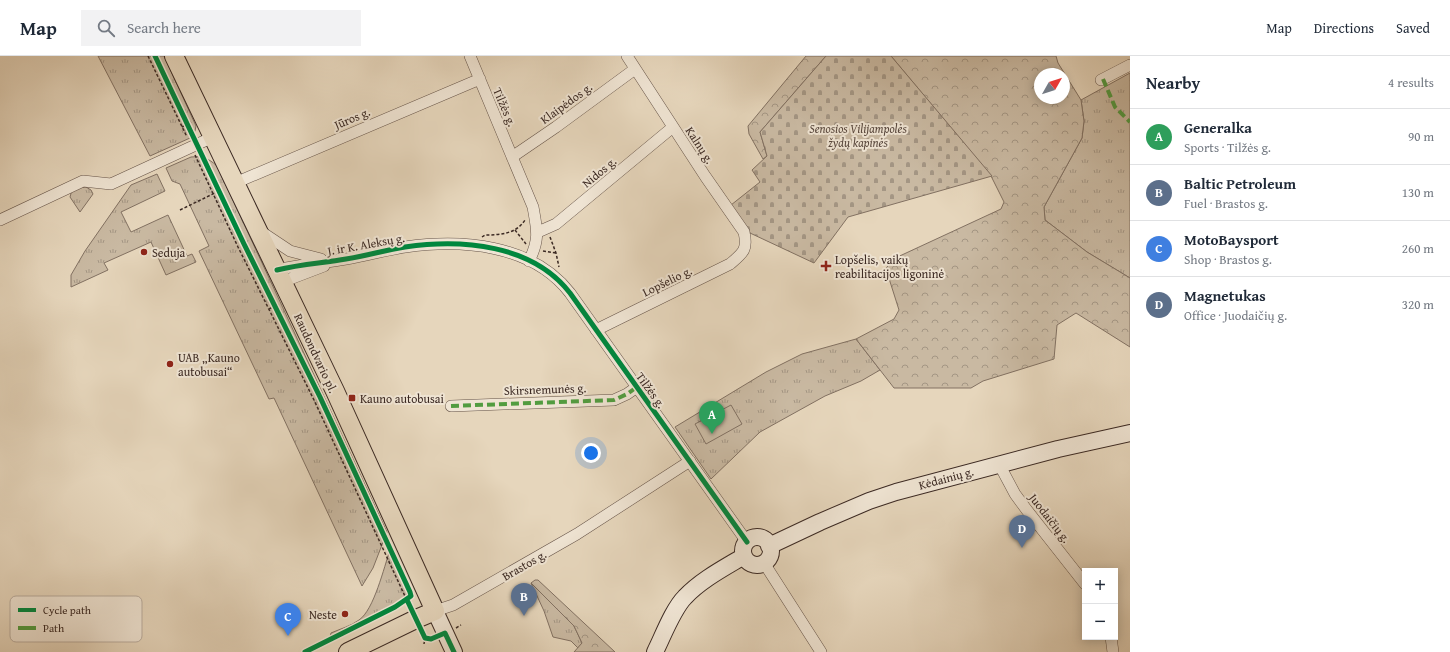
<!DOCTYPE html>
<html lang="en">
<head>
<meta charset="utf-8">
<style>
  :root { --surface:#fff; --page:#f2f2f3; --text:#1f2937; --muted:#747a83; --line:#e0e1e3; --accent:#b45309 }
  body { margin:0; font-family:"Gentium Book Plus",serif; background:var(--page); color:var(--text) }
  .controls { position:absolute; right:12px; bottom:12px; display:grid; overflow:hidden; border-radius:0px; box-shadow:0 2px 10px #0003 }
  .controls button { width:36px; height:36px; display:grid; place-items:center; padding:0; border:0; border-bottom:1px solid var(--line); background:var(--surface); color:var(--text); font:20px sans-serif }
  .compass { position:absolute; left:1034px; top:12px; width:36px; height:36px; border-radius:50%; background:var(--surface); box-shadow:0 2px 10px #0003; rotate:51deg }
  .you { position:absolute; left:591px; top:397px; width:14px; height:14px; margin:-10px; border:3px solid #fff; border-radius:50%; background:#1a73e8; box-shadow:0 0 0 6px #1a73e833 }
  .badge { display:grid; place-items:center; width:26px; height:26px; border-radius:50%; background:var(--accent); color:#fff; font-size:13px; font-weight:700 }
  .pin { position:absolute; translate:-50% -33px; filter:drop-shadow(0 1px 2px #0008) }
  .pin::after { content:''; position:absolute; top:21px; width:14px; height:12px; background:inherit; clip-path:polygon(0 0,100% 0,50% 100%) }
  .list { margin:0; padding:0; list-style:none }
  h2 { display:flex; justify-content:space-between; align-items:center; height:52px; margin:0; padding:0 16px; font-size:17px }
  h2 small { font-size:13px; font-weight:400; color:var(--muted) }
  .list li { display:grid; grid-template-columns:26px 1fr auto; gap:12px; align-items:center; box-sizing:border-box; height:56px; padding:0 16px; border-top:1px solid var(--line) }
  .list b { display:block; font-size:15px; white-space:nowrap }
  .list p { margin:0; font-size:13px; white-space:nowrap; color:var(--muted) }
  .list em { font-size:13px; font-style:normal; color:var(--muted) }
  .icon { flex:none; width:22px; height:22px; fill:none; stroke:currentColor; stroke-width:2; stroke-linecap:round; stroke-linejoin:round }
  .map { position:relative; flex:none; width:1130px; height:596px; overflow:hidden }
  header { display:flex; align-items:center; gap:24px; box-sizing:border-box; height:56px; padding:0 20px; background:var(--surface); border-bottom:1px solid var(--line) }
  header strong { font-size:19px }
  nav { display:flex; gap:22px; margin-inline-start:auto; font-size:14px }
  .search { width:280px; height:36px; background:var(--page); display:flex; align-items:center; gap:10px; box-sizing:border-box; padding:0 14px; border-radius:0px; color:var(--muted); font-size:15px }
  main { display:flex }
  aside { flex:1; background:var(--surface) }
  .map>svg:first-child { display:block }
  .grass { fill:url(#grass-tufts); stroke:#827162 }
  .forest { fill:url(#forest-crowns); stroke:#827162; fill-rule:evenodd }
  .cemetery { fill:url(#cemetery-stones); stroke:#827162 }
  .pitch { fill:#c9b9a2; stroke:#827162 }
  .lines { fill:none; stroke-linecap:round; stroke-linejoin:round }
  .street-casing { stroke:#665449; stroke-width:12 }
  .secondary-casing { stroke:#3b2923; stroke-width:18 }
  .primary-casing { stroke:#3b2923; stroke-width:20 }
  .path { stroke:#3b2923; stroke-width:1.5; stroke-dasharray:3 2; stroke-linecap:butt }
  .street { stroke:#efe4d3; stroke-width:11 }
  .secondary { stroke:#efe4d3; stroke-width:16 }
  .primary { stroke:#e6d6bc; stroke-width:18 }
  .quiet { stroke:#529c40; stroke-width:4; stroke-dasharray:8 4; stroke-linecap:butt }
  .cycleway-casing { stroke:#efe4d3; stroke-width:8 }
  .cycleway { stroke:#00873e; stroke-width:5 }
  .poi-dot { fill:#8f2418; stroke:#efe4d3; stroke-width:1.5 }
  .labels { text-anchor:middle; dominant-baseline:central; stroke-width:4; stroke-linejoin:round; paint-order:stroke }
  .street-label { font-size:12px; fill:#3b2923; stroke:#efe4d3 }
  .park-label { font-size:12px; font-style:italic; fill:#57463c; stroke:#efe4d3 }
  .poi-label { font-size:12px; fill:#3b2923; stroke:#efe4d3; text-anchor:start }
  .key { fill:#efe4d3; stroke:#b9ac9e; stroke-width:1 }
  .key-label { font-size:11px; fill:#3b2923 }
</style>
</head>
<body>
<header>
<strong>Map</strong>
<div class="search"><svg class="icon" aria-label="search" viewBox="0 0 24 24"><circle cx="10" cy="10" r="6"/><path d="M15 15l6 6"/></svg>Search here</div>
<nav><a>Map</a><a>Directions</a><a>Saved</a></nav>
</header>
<main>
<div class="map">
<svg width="1130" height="596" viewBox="0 0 1130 596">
  <defs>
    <pattern id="grass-tufts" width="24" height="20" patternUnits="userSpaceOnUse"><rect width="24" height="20" fill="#c9b9a2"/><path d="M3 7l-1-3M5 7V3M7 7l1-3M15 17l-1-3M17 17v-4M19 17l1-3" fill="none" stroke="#a49684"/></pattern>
    <pattern id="forest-crowns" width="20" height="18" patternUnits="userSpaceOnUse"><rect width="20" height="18" fill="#c9b9a2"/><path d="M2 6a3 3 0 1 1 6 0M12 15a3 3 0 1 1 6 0" fill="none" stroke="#a49684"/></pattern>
    <pattern id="cemetery-stones" width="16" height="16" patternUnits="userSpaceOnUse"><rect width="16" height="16" fill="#c9b9a2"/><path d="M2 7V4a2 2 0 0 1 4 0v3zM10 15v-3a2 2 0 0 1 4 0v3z" fill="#a49684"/></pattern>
  </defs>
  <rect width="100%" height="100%" fill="#e6d6bc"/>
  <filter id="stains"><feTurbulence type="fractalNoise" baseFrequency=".005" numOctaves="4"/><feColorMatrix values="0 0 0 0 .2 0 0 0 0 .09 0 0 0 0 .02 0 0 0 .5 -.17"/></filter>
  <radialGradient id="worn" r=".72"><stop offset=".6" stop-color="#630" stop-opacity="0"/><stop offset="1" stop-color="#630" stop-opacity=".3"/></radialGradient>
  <path class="grass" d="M 98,0 L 164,0 L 196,70 L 195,75 L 190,82 L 150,100 Z
    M 1130,17 L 1130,222 L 1087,196 L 1045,164 L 1044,151 L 1082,82 L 1084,65 L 1081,44 Z
    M 191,101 C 203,100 208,102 217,110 L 387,476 L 373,512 L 362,530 L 274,342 L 269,343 L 199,195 L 209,190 L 180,128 L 172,125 L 166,112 Z
    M 157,118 L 165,135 L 121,156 L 131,176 L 168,159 L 187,200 L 192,198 L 196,206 L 166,219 L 151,186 L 104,207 L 108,214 L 71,231 L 71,219 L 85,195 L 131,129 Z
    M 86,131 L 91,134 L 93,138 L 80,156 L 70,141 L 72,134 L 76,132 Z
    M 856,283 L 880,314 L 861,325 L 825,340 L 760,376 L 711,423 L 675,371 L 766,316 L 802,298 Z
    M 390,494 L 406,534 L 407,538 L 394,549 L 330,581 L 331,577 C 340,573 351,570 359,564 C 374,554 384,511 390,494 Z
    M 531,527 L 574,570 L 582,587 L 578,592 L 571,585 L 553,581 L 544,555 Z"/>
  <path class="forest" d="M 806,0 L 826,0 L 760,76 L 767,100 L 763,103 L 749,78 L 748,70 Z
    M 891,0 L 1056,0 L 1058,7 L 1081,44 L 1084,65 L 1082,82 L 1044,151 L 1045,164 L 1087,196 L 1130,222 L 1130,291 L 1076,257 L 1057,269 L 1054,303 L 983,325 L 971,332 L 894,332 L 856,283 L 894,263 L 899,254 L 886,213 L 891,204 L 1001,153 L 1004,146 L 991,120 ZM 1040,18 L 1064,18 L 1064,42 L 1040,42 Z
    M 535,524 L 538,524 L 615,596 L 574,596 L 582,587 L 574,570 L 531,527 Z"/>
  <path class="cemetery" d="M 826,0 L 891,0 L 992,120 L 848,161 L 814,207 L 750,177 L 731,149 L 760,126 L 752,114 L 767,100 L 760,76 Z"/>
  <path class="pitch" d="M 731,349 L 742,368 L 706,388 L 695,368 Z"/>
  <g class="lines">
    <defs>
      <path id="street" d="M 470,0 L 533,151 C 537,174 540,183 529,205
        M 1101,24 L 1130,9
        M 512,101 L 556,71 L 635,13
        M 235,127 L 480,23
        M 0,164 L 83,125 L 111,128 L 213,81
        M 260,175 L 290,195 L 321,203
        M 538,176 L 556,168 L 673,71
        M 277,214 C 300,208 323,207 346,203 C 366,200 385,194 405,191 C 462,183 532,188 570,237 L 747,486
        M 282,226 L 324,210
        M 596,274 L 730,208 C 743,197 748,194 744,176 L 705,120 L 627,0
        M 451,350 L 614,344 L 627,338 L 637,331
        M 999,408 L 1015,438 L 1026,453 L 1085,528
        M 764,507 L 821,596
        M 435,555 L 453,549 L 577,478 L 690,405
        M 1111,581 L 1113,596"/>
      <path id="secondary" d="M743 495a14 14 0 1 1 28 0a14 14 0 1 1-28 0Z
        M 769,490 L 820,466 L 869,445 L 896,436 L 1058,393 L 1130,377
        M 435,555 L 454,596
        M 655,596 C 663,580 673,553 685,541 C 701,524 724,512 744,500"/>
      <path id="primary" d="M 174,0 L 335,335 L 435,555 L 416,563 L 348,596"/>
    </defs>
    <use href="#street" class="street-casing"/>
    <use href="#secondary" class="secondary-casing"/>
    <use href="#primary" class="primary-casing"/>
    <path class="path" d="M 148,0 L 187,81
      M 182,71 L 191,66
      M 195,99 L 238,191 L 314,344 L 410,551
      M 180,154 L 219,135
      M 515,174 L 526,188
      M 482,181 L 485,179 C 500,179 516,178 525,164
      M 550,181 L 556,197 L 559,211
      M 543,195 L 556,197
      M 269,253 L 278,248
      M 456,572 L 461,569
      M 422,576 L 425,582 L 424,588
      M 425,582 L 431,583 L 434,582"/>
    <use href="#street" class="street"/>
    <use href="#secondary" class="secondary"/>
    <use href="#primary" class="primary"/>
    <path class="quiet" d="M 1103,23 L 1115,51 L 1130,66
      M 451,350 L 614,344 L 627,338 L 637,331"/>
    <defs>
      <path id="cycleway" d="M 155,0 L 244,188 L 320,341 L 410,536 L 411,540 L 395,551 L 305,596
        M 277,214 C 300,208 323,207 346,203 C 366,200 385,194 405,191 C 462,183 532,188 570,237 L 747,486
        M 407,544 L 425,582 L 431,583 L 445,577 L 454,596"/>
    </defs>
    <use href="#cycleway" class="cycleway-casing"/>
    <use href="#cycleway" class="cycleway"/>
  </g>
  <g class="poi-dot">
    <circle cx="144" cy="196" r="4"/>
    <path d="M824 204h4v4h4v4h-4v4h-4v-4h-4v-4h4z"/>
    <circle cx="170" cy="308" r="4"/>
    <rect x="348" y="338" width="8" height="8" rx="2"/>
    <circle cx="345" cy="558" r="4"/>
  </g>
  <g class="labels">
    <g class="street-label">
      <text transform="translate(566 47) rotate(-36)">Klaipėdos g.</text>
      <text transform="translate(505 51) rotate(67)">Tilžės g.</text>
      <text transform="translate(352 62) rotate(-23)">Jūros g.</text>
      <text transform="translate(700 89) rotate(57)">Kalnų g.</text>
      <text transform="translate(599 116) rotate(-40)">Nidos g.</text>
      <text transform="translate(366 188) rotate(-10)">J. ir K. Aleksų g.</text>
      <text transform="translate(667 225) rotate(-26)">Lopšelio g.</text>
      <text transform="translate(316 297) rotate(65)">Raudondvario pl.</text>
      <text transform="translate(545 333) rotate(-2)">Skirsnemunės g.</text>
      <text transform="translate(651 334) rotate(54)">Tilžės g.</text>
      <text transform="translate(946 422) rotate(-15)">Kėdainių g.</text>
      <text transform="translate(1050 462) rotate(52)">Juodaičių g.</text>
      <text transform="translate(524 509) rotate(-30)">Brastos g.</text>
    </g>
    <g class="park-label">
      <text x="858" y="72">Senosios Vilijampolės<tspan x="858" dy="14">žydų kapinės</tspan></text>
    </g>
    <g class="poi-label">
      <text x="152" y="196">Seduja</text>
      <text x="835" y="203">Lopšelis, vaikų<tspan x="835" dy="14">reabilitacijos ligoninė</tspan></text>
      <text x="178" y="301">UAB „Kauno<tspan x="178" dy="14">autobusai“</tspan></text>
      <text x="360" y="342">Kauno autobusai</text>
      <text x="337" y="558" text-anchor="end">Neste</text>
    </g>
  </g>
  <rect x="10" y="540" width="132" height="46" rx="6" class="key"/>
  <rect x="18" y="552" width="18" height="4" fill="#00873e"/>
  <rect x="18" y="570" width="18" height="4" fill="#529c40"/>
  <g class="key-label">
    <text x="43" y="558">Cycle path</text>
    <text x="43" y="576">Path</text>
  </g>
  <rect width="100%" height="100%" filter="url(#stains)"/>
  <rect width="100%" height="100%" fill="url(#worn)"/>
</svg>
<div class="controls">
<button>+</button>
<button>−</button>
</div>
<svg class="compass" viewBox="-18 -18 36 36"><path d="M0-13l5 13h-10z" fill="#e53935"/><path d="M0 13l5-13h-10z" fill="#747a83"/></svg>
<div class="you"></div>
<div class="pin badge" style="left:712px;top:378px;background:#2e9e5b">A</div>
<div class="pin badge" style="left:524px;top:560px;background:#5c6f8a">B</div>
<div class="pin badge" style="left:288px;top:580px;background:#3f7fe0">C</div>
<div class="pin badge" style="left:1022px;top:492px;background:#5c6f8a">D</div>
</div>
<aside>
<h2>Nearby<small>4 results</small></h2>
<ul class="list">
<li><span class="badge" style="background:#2e9e5b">A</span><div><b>Generalka</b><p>Sports · Tilžės g.</p></div><em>90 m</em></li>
<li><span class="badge" style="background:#5c6f8a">B</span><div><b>Baltic Petroleum</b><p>Fuel · Brastos g.</p></div><em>130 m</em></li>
<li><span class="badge" style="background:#3f7fe0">C</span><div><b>MotoBaysport</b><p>Shop · Brastos g.</p></div><em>260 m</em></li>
<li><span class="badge" style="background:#5c6f8a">D</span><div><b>Magnetukas</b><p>Office · Juodaičių g.</p></div><em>320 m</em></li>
</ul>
</aside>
</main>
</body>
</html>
